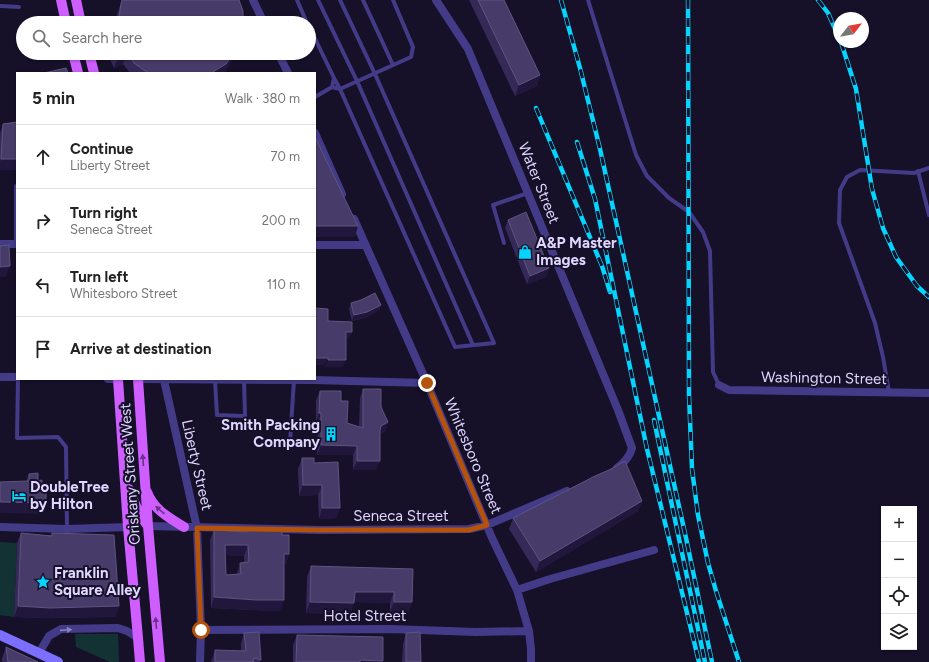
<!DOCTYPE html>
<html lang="en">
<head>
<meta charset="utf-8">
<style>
  :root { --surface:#fff; --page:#f6f6f6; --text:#222; --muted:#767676; --line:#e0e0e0 }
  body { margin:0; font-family:Figtree,sans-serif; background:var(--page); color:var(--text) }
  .controls { position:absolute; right:12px; bottom:12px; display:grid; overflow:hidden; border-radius:0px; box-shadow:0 1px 3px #0004 }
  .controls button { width:36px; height:36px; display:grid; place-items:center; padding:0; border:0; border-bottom:1px solid var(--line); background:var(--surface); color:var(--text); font:20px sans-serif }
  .compass { position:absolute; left:833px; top:12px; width:36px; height:36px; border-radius:50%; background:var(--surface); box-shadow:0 1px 3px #0004; rotate:59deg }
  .stop { position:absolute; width:12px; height:12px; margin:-9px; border:3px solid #b45309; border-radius:50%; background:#fff }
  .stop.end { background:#b45309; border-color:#fff; box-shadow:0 1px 4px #0008 }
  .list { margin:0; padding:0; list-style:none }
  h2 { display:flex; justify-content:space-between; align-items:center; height:52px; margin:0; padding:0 16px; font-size:17px }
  h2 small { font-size:13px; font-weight:400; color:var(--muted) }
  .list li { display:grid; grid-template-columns:26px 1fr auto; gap:12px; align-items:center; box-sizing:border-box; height:64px; padding:0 16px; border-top:1px solid var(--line) }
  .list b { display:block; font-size:15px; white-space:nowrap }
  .list p { margin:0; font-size:13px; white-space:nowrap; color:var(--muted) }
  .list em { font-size:13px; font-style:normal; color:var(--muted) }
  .icon { flex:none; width:22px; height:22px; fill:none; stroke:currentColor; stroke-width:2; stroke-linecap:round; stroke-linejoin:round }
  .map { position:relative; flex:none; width:929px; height:662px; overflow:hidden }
  .search { position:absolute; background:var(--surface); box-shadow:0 1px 3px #0004; left:16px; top:16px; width:300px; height:44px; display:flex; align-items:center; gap:10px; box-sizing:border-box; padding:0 14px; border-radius:22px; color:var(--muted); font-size:15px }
  .panel { position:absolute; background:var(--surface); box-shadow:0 1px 3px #0004; left:16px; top:72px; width:300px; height:308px; border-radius:0px }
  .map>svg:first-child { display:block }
  .green { fill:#133233 }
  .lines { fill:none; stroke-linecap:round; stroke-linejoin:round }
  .lane { stroke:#433b88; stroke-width:4 }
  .street { stroke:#433b88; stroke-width:8 }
  .secondary { stroke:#7c6eff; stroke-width:10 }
  .primary { stroke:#ce5eff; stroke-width:10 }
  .rail-casing { stroke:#03d5ff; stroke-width:4.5 }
  .rail { stroke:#161029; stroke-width:3; stroke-dasharray:9; stroke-linecap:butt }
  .wall { fill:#352957; fill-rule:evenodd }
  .shaded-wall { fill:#21173d }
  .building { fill:#473c69; stroke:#5f5480; fill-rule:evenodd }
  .oneway { fill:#693389 }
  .oneway2 { fill:#8981be }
  .route { stroke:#b45309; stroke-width:5 }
  .labels { text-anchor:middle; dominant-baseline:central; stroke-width:4; stroke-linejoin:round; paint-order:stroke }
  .street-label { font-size:15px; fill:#dfd7ff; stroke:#161029 }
  .poi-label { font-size:15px; font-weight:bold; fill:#dfd7ff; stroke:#161029; text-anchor:start }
</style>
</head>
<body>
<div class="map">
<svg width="929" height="662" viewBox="0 0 929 662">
  <rect width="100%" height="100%" fill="#161029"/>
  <path class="green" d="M 0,542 L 17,543 L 14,617 L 0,615 Z
    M 75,634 L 118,634 L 119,662 L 110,662 L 76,647 Z"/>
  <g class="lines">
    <path class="lane" d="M 297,0 L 307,23
      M 318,0 L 357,81 L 473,345
      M 363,0 L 393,65
      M 588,0 L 636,155 L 647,176 L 669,198 L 689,212 L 703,232 L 710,251 L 713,372 L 719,385
      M 0,6 L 19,7
      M 309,26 L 334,78 L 332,87 L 315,97
      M 334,78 L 340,89 L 455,347 L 494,343 L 375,74 L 340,0
      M 332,87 L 340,89 L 411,57 L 413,47 L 393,0
      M 918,171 L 929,215
      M 16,186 L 16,244
      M 504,243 L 493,205 L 528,193
      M 18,379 L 17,438 L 58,437 L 66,447 L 67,529
      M 215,380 L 217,415 L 245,416 L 244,380
      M 889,392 L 883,357 L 875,323 L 839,223 L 840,190 L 847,177 L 860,170 L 914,173 L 929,168
      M 290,442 L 294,380"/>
    <path class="street" d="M 253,0 L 264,23
      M 436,0 L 468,49 L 618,410 L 632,448 C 630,456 624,463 617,468
      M 278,53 L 288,73
      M 315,133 L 342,194
      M 354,219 L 427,383 L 492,538 L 517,590 L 529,631 L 531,649 L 531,662
      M 0,244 L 17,244
      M 315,245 L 365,245
      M 0,377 L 17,377
      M 108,379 L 118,379
      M 138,379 L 313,380 L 427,383
      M 164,380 L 197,528 L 201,630 L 200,662
      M 719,385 L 729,390 L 929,393
      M 148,526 L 321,530 L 469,529 L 487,525 L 567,491
      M 0,527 L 67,529 L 128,527
      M 517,590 L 550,579 L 654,550
      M 201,630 L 390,629 L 476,632 L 529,631
      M 39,653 L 49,636 L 61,629 L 118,628 L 127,631 L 138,638"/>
    <path class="secondary" d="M 0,635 L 58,662"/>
    <path class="primary" d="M 61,0 L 66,23
      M 76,0 L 81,23
      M 73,53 L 78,73
      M 89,53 L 94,73
      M 118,379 L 128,527 L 138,638 L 140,662
      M 138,379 L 148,526 L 160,662
      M 129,489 C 134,503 139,515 148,526
      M 147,492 C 154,510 168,517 184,527"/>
    <defs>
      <path id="rail" d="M 561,0 L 580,68 L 600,149 L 686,538 L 712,662
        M 688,0 L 689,395 L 692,469 L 698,515 L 708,563 L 716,591 L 739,662
        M 818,0 L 828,13 L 839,38
        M 841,42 L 856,89 L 872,189 L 883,228 L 896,257 L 917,286 L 929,297
        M 536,108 L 602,266 L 610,292
        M 577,142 L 595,199 L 647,449 L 699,662
        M 654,420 L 705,662"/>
    </defs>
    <use href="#rail" class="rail-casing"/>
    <use href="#rail" class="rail"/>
  </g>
  <path class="wall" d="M 122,0 L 243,23 L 116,23 L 117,14 Z
    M 469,0 L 504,0 L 540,75 L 537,86 L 515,96 Z
    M 107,53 L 234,53 L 230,64 L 224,73 L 130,73 L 123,64 L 114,68 Z
    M 17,122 L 17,170 L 0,170 L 0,133 L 3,124 Z
    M 508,220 L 549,268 L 546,277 L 527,284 L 505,228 Z
    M 351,303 L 381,305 L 379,310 L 365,318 L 352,321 L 349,309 Z
    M 363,389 L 381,407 L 388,422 L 385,432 L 380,434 L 376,470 L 353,470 L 353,455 L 317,455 L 318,423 L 316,423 L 316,400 L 320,391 L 341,401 L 347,423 L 359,427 L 360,398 Z
    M 302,458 L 314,463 L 340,508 L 336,518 L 319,519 L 318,495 L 299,496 L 298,469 Z
    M 29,474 L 38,481 L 42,490 L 42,514 L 26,481 Z
    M 642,501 L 638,511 L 536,572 L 509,529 L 513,518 Z
    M 214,530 L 247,531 L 247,530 L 282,535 L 289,554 L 286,564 L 284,564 L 280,611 L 252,610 L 211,608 L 210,540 ZM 225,555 L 244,556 L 244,563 L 240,563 L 237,574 L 226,575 Z
    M 21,533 L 51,536 L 52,533 L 119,606 L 115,617 L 46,618 L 14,617 L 17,543 Z
    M 311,566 L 413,569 L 409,613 L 390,612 L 390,603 L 354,602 L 350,614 L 306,613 L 307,577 Z
    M 244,633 L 261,660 L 260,662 L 211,662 L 215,650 L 241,651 L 241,643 Z
    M 406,633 L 421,662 L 402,662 L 403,644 Z
    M 297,635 L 382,662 L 293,662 L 293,645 Z
    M 6,647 L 38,662 L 2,662 L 2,658 Z"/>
  <path class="shaded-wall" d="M 127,53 L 123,64 L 114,68 L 118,57 Z
    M 234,53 L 230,64 L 224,73 L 213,73 Z
    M 540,75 L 537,86 L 515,96 L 519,85 Z
    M 1,159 L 17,159 L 17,170 L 0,170 L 0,162 Z
    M 315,226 L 358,226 L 355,237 L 315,237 Z
    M 10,266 L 6,277 L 0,277 L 0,267 Z
    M 549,268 L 546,277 L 527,284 L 530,276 Z
    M 381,305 L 379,310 L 365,318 L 352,321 L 354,315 Z
    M 346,332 L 352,332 L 349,339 L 344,339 Z
    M 315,358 L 328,358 L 325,365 L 315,365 Z
    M 328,360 L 346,360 L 343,367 L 325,367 Z
    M 319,413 L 321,413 L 318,423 L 316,423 Z
    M 388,422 L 385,432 L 378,435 L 381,426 Z
    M 321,445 L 357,446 L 353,455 L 317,455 Z
    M 357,461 L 380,461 L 376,470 L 353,470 Z
    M 303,485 L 322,485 L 318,495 L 299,496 Z
    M 642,501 L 638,511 L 536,572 L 540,561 Z
    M 0,502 L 46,503 L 42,514 L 0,513 Z
    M 322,508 L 340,508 L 336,518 L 319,519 Z
    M 225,545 L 248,545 L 244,556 L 221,555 Z
    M 284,554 L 289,554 L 286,564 L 280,564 Z
    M 355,592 L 394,592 L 390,603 L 351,602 Z
    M 214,597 L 284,600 L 280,611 L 252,610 L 211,608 Z
    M 310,602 L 354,603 L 350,614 L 306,613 Z
    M 394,602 L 412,602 L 409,613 L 390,612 Z
    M 18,606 L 119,606 L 115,617 L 46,618 L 14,617 Z
    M 360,660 L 383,661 L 382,662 L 359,662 Z"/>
  <path class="building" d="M 122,0 L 239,0 L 243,11 L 243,23 L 119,23 L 119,18 L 121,4 Z
    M 478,0 L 504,0 L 540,75 L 519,85 Z
    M 116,53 L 127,53 L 118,57 Z
    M 127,53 L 234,53 L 226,64 L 213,72 L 214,73 L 148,73 L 134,63 Z
    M 66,68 L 68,73 L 44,73 Z
    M 17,122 L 17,159 L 1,159 L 3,124 Z
    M 315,137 L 358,226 L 315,226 Z
    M 526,212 L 549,268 L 530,276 L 508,220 Z
    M 9,245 L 10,266 L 0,267 L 0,246 Z
    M 375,293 L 381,305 L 367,312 L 354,315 L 351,303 L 361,300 Z
    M 315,308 L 328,309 L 328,321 L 352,322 L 352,332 L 346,332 L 346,360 L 328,360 L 328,358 L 315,358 Z
    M 363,389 L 381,389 L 381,407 L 388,422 L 381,426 L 380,430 L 380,461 L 357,461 L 357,446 L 321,445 L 321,413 L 319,413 L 320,391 L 341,391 L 341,401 L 348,401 L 347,423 L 363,428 Z
    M 302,458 L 314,458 L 314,463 L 338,462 L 340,508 L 322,508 L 322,485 L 303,485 Z
    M 625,461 L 642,501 L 540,561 L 513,518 L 595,476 L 609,470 Z
    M 38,473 L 38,481 L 42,480 L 42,490 L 46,489 L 46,503 L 0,502 L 0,482 L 29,481 L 29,474 Z
    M 214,530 L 247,532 L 247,530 L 282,531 L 282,535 L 289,535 L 289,554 L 284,554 L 284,600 L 256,600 L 214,597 ZM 225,545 L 248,545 L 249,562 L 240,563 L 241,574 L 226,575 Z
    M 21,533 L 52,536 L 52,533 L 114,535 L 119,606 L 50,608 L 18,606 Z
    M 311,566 L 413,569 L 412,602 L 394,602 L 394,592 L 355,592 L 354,603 L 310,602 Z
    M 259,632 L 261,660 L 254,658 L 253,662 L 215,662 L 215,650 L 246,651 L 244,633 Z
    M 420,632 L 421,662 L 406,662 L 406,633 Z
    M 297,635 L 383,637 L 383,661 L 360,660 L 360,662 L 296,662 Z
    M 6,647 L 38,662 L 8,662 Z"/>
  <defs><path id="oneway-solid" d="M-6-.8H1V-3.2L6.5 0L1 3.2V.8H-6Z"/></defs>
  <g class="oneway">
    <use href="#oneway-solid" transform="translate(143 460) rotate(-94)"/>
    <use href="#oneway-solid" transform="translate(160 510) rotate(-139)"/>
    <use href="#oneway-solid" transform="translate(156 623) rotate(-95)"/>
  </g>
  <use class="oneway2" href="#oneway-solid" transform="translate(66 630) rotate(-4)"/>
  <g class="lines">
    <path class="route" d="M 201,630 L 197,528 L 321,530 L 469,530 L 487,525 L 427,383"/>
  </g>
  <defs>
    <symbol id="shop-bare" viewBox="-9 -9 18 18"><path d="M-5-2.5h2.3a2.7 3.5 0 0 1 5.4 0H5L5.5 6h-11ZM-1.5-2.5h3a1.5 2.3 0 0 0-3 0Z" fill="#03d5ff" stroke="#161029" stroke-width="2.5" paint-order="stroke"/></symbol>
    <symbol id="building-bare" viewBox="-9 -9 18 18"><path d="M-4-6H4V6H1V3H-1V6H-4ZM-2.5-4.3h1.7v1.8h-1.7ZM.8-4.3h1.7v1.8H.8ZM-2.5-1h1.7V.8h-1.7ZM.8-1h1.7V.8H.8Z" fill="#03d5ff" stroke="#161029" stroke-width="2.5" paint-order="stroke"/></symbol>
    <symbol id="hotel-bare" viewBox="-9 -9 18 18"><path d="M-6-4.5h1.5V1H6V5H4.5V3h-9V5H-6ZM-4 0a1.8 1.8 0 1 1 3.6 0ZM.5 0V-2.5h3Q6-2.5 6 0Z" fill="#03d5ff" stroke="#161029" stroke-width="2.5" paint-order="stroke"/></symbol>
    <symbol id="sight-bare" viewBox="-9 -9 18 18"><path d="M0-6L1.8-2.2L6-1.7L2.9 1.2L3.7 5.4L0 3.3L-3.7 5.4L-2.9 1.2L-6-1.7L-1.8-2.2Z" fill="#03d5ff" stroke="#161029" stroke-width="2.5" paint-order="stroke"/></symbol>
  </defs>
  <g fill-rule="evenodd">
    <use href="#shop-bare" x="515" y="242" width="20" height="20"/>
    <use href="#building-bare" x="321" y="424" width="20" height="20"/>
    <use href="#hotel-bare" x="9" y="486" width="20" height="20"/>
    <use href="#sight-bare" x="33" y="572" width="20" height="20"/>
  </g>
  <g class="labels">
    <g class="street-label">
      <text transform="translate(539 183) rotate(68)">Water Street</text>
      <text transform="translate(824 378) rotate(1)">Washington Street</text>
      <text transform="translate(473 456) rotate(67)">Whitesboro Street</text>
      <text transform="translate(197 465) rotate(77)">Liberty Street</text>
      <text transform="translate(130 474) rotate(-94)">Oriskany Street West</text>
      <text x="401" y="516">Seneca Street</text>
      <text x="365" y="616">Hotel Street</text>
    </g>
    <g class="poi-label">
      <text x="536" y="243">A&amp;P Master<tspan x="536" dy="17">Images</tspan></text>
      <text x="320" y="425" text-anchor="end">Smith Packing<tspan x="320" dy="17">Company</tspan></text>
      <text x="30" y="487">DoubleTree<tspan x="30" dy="17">by Hilton</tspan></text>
      <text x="54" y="573">Franklin<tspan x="54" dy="17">Square Alley</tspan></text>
    </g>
  </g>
</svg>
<div class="controls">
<button>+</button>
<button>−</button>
<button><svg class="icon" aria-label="locate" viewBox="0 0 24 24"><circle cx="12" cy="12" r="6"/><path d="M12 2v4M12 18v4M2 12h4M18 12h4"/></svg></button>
<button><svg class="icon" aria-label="layers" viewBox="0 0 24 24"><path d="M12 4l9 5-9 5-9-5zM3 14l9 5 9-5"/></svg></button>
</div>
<svg class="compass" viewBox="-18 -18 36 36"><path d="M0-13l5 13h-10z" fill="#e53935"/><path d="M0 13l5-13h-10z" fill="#767676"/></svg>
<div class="stop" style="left:201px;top:630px"></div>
<div class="stop end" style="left:427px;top:383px"></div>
<div class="search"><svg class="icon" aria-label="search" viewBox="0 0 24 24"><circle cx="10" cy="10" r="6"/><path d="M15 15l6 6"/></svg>Search here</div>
<section class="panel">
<h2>5 min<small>Walk · 380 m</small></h2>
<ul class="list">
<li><svg class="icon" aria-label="ahead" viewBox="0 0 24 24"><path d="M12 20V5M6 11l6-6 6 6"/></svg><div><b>Continue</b><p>Liberty Street</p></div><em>70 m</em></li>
<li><svg class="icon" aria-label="right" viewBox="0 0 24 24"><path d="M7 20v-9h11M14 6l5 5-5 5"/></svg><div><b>Turn right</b><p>Seneca Street</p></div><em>200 m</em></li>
<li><svg class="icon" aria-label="left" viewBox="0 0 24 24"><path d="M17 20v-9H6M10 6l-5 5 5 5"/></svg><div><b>Turn left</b><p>Whitesboro Street</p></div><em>110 m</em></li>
<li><svg class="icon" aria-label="arrive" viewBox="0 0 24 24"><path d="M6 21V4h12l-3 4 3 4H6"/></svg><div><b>Arrive at destination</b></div></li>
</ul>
</section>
</div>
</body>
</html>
